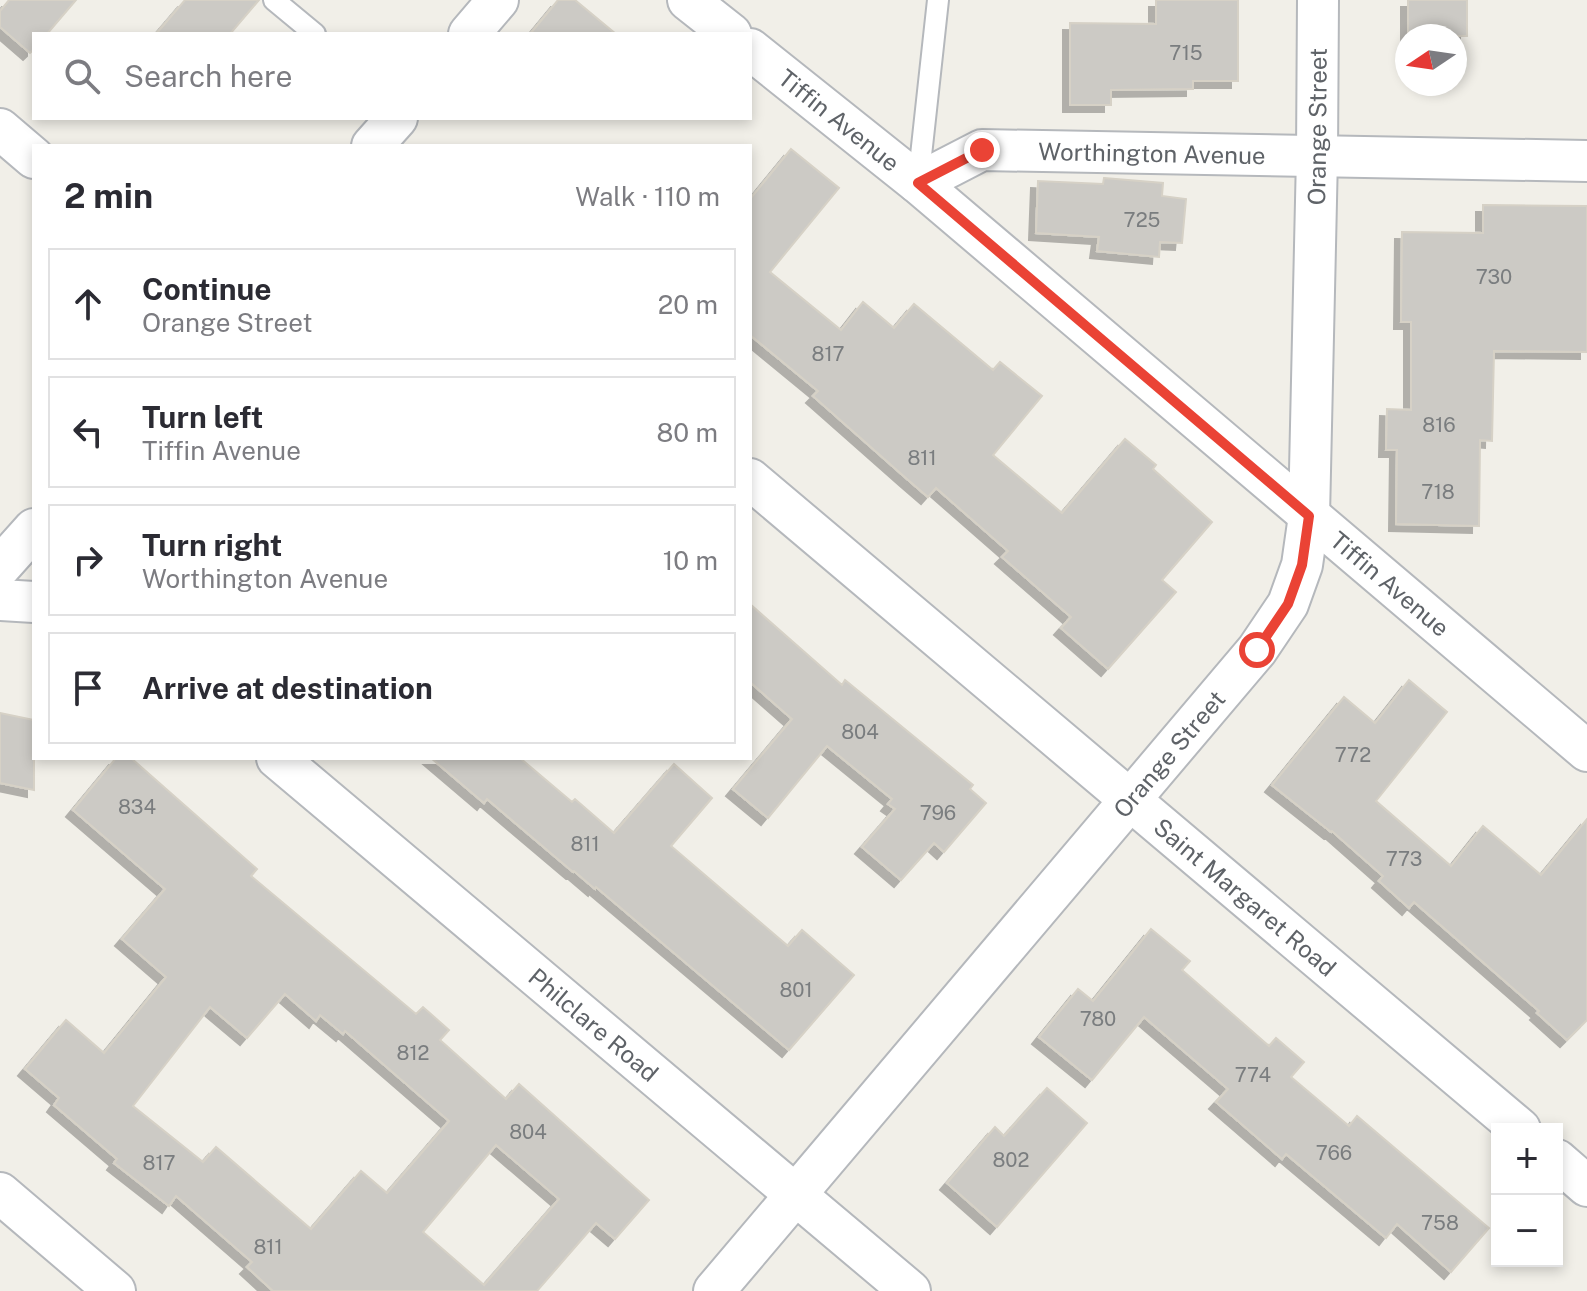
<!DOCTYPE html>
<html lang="en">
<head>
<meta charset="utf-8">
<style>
  :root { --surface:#fff; --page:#f2f2f3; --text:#2b2b33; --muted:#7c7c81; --line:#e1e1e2 }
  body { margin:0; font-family:"Public Sans",sans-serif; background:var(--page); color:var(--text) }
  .controls { position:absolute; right:24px; bottom:24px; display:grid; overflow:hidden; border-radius:0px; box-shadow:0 4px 12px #0003 }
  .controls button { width:72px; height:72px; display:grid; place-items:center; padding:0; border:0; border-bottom:2px solid var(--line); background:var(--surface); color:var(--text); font:40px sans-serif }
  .compass { position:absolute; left:1395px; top:24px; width:72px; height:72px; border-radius:50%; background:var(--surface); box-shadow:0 4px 12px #0003; rotate:257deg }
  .stop { position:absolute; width:24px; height:24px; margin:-18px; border:6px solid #ea4335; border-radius:50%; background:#fff }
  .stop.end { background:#ea4335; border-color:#fff; box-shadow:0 2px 8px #0008 }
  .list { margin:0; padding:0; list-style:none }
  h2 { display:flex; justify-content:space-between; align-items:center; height:104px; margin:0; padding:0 32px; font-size:34px }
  h2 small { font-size:26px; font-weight:400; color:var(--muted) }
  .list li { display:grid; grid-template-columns:52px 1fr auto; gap:24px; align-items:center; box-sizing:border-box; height:112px; margin:0 16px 16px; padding:0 16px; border:2px solid var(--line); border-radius:0px }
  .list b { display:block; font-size:30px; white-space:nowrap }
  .list p { margin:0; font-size:26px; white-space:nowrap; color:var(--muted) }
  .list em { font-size:26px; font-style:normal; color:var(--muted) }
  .icon { flex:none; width:44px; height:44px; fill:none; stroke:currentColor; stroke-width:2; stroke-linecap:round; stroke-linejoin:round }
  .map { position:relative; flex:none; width:1587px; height:1291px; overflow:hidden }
  .search { position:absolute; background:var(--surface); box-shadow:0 4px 12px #0003; left:32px; top:32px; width:720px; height:88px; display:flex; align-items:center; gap:20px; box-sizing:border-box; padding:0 28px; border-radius:0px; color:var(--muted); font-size:30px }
  .panel { position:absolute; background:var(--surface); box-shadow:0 4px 12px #0003; left:32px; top:144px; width:720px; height:616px; border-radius:0px }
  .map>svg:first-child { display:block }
  .building { fill:#cccac5; stroke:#d6d1c6; stroke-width:2; fill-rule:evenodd; filter:url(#shadow) }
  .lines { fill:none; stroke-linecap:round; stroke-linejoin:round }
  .lane-casing { stroke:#b5b8bc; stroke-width:24 }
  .street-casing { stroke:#b5b8bc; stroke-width:44 }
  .lane { stroke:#fff; stroke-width:20 }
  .street { stroke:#fff; stroke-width:40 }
  .route { stroke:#ea4335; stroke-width:10 }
  .labels { text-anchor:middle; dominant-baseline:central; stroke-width:8; stroke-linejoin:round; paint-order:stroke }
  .number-label { font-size:20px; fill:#7a7d7f }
  .street-label { font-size:24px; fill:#5f6368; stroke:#fff }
</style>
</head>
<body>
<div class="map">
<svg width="1587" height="1291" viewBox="0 0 1587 1291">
  <defs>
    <filter id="shadow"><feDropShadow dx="-7" dy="7" stdDeviation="0" flood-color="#0004"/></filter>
  </defs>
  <rect width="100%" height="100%" fill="#f1efe8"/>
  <path class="building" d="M 9,0 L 76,0 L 47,34 L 34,34 L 34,49 L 30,53 L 0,27 L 0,11 Z
    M 185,0 L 259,0 L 230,34 L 156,34 Z
    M 558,0 L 575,0 L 616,34 L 530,34 Z
    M 1156,0 L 1238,0 L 1238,81 L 1193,81 L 1193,89 L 1111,90 L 1111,105 L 1070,105 L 1070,23 L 1156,24 Z
    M 1408,0 L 1467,0 L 1467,36 L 1408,36 Z
    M 791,149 L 839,188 L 770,272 L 841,330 L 863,302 L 894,328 L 914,304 L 993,370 L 1000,362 L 1042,396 L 993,455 L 1062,513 L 1125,439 L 1156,465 L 1153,469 L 1212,522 L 1162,580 L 1176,592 L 1108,669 L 1061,628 L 1071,617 L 1002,557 L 1008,551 L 936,488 L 928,497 L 907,479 L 813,396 L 818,391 L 750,335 L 750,199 Z
    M 1104,178 L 1163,183 L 1162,196 L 1186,199 L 1182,243 L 1160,242 L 1159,257 L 1097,251 L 1099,237 L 1036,233 L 1038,181 L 1103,184 Z
    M 1483,205 L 1587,206 L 1587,352 L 1494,351 L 1492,441 L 1480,440 L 1479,526 L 1396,524 L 1397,450 L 1386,450 L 1387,409 L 1411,410 L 1411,322 L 1401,322 L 1402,232 L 1483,233 Z
    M 750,604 L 842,685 L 845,680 L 973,785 L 970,789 L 986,803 L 944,852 L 934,843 L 901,880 L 862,847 L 895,809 L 888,804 L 892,799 L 827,746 L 768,818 L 733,789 L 792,719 L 750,682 Z
    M 1409,680 L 1447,712 L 1376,801 L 1451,866 L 1483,826 L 1541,875 L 1587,819 L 1587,1020 L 1567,1040 L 1537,1013 L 1539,1011 L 1414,902 L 1409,908 L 1379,881 L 1383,876 L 1332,831 L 1331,832 L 1272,785 L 1344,697 L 1375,723 Z
    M 0,713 L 34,720 L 34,790 L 0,783 Z
    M 116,758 L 131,758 L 257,869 L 251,876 L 416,1014 L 423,1007 L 449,1030 L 440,1040 L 506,1099 L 519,1084 L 649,1200 L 615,1239 L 596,1223 L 537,1291 L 273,1291 L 247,1267 L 252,1262 L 176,1196 L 169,1206 L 114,1163 L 117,1159 L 54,1105 L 59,1098 L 25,1069 L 66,1020 L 104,1053 L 166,977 L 122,939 L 165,889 L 73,810 ZM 285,994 L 316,1021 L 320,1015 L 343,1034 L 345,1031 L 449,1121 L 387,1193 L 361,1171 L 311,1229 L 216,1147 L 203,1162 L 133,1106 L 210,1007 L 247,1038 ZM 496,1145 L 559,1199 L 484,1285 L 423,1232 Z
    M 431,758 L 520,758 L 572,802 L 575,799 L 614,833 L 674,764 L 712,798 L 671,846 L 788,946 L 802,930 L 854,975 L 789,1050 L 596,887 L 595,889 L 574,871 L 573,872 L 487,799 L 484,803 Z
    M 1151,929 L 1190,961 L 1182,970 L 1269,1046 L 1276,1038 L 1304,1062 L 1291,1077 L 1349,1126 L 1357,1116 L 1489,1228 L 1451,1272 L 1397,1224 L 1386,1238 L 1286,1154 L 1282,1159 L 1216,1102 L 1228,1089 L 1144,1017 L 1092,1080 L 1039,1037 L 1078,989 L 1093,1001 Z
    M 1047,1088 L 1087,1123 L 997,1227 L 947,1183 L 995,1127 L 1004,1136 Z"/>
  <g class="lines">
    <defs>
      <path id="lane" d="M 274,0 L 315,34
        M 918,183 L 938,0"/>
      <g id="street">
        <path d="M 688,0 L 731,34"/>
        <path d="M 469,34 L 498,0"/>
        <path id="s1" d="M 750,49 L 918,183 L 1587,751"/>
        <path d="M 0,129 L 34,158"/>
        <path d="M 372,146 L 397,118"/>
        <path id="s2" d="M 918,183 L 982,150 L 1587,161"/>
        <path id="s3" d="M 750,479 L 1520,1129"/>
        <path d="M 0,567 L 34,529"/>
        <path d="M 0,600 L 34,602"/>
        <path id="s4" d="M 277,758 L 910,1291"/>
        <path d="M 1557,1160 L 1587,1186"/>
        <path d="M 0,1193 L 115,1291"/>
        <path id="s5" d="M 714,1291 L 1257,650 L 1288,604 L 1302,565 L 1309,516 L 1317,156 L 1318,0"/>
      </g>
    </defs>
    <use href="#lane" class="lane-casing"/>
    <use href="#street" class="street-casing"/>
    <use href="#lane" class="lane"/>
    <use href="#street" class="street"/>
  </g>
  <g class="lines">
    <path class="route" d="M 982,150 L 918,183 L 1309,516 L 1302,565 L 1288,604 L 1257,650"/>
  </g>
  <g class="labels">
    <g class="number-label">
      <text x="1186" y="53">715</text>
      <text x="1142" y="220">725</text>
      <text x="1494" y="277">730</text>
      <text x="828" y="354">817</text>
      <text x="1439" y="425">816</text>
      <text x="922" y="458">811</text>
      <text x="1438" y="492">718</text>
      <text x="860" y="732">804</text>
      <text x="1353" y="755">772</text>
      <text x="137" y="807">834</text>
      <text x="938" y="813">796</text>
      <text x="585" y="844">811</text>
      <text x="1404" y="859">773</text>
      <text x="796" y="990">801</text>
      <text x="1098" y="1019">780</text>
      <text x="413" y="1053">812</text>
      <text x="1253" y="1075">774</text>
      <text x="528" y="1132">804</text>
      <text x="1334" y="1153">766</text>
      <text x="1011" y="1160">802</text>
      <text x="159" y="1163">817</text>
      <text x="1440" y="1223">758</text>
      <text x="268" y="1247">811</text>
    </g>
    <g class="street-label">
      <text stroke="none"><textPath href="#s1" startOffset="114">Tiffin Avenue</textPath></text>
      <text stroke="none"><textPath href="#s5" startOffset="1376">Orange Street</textPath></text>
      <text stroke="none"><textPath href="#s2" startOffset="242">Worthington Avenue</textPath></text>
      <text stroke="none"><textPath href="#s1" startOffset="834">Tiffin Avenue</textPath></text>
      <text stroke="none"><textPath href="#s5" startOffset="704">Orange Street</textPath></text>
      <text stroke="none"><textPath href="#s3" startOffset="648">Saint Margaret Road</textPath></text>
      <text stroke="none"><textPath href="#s4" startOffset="414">Philclare Road</textPath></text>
    </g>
  </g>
</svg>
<div class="controls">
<button>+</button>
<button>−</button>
</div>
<svg class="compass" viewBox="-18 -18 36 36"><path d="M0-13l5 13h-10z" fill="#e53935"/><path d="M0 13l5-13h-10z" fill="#7c7c81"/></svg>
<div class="stop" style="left:1257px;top:650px"></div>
<div class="stop end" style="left:982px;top:150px"></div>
<div class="search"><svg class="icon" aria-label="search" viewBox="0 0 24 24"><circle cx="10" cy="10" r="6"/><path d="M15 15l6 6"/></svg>Search here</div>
<section class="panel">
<h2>2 min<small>Walk · 110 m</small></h2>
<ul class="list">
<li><svg class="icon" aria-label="ahead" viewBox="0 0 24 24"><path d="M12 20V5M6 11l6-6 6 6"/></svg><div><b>Continue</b><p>Orange Street</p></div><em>20 m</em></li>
<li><svg class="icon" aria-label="left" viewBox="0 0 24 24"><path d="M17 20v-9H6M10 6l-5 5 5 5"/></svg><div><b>Turn left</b><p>Tiffin Avenue</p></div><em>80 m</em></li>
<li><svg class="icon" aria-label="right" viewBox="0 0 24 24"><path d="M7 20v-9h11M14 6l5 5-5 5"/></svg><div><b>Turn right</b><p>Worthington Avenue</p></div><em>10 m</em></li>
<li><svg class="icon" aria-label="arrive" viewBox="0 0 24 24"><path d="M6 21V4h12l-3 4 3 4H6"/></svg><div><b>Arrive at destination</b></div></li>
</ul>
</section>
</div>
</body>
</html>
